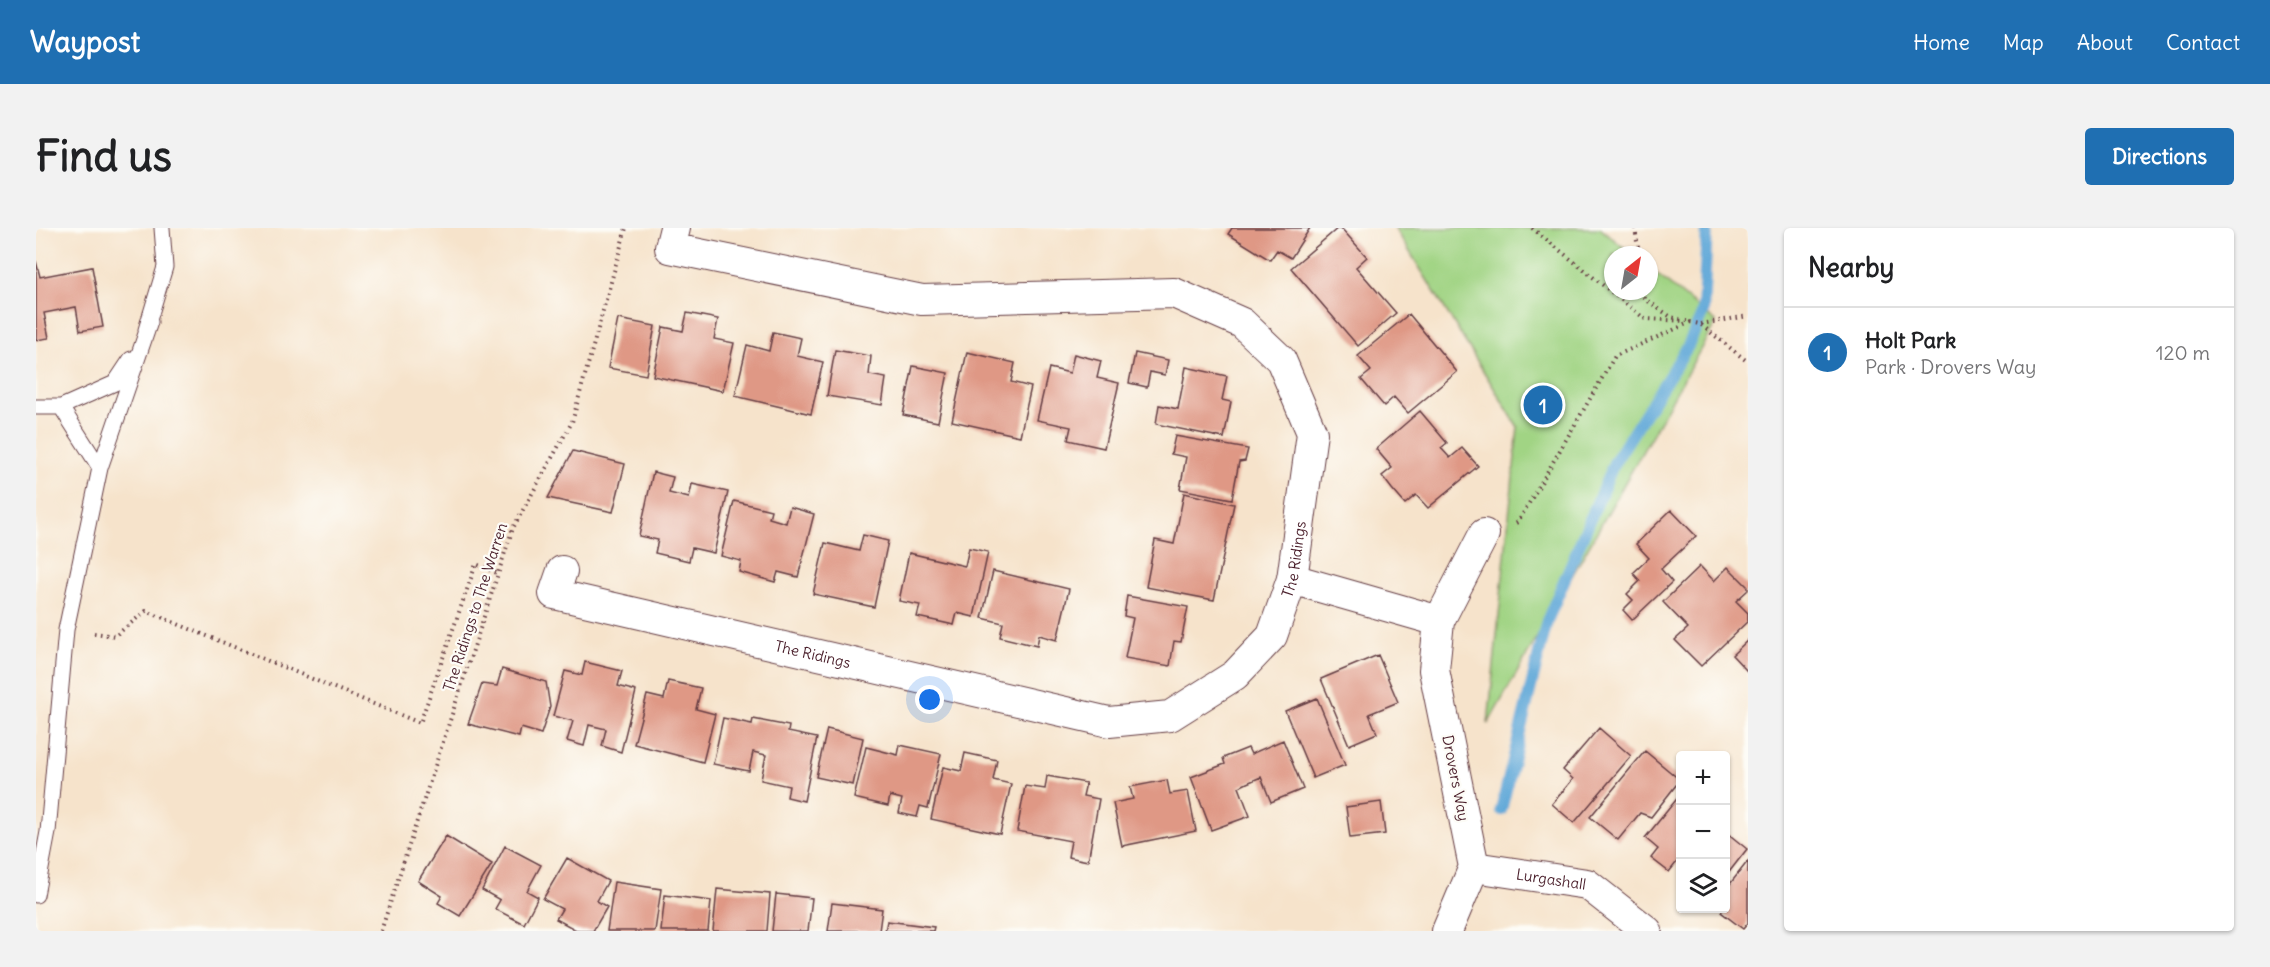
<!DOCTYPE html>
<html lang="en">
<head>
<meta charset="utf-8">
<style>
  :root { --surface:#fff; --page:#f2f2f2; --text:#202124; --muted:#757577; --line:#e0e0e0; --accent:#1f6fb2 }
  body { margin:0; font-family:Delius,sans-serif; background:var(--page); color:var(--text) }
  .controls { position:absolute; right:18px; bottom:18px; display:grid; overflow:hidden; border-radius:6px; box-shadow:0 2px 4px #0004 }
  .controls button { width:54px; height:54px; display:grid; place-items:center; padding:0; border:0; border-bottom:2px solid var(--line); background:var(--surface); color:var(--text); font:30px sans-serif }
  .compass { position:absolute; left:1568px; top:18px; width:54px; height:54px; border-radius:50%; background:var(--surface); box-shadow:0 2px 4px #0004; rotate:31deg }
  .you { position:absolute; left:894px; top:472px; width:21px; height:21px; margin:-15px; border:4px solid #fff; border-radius:50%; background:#1a73e8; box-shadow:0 0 0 9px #1a73e833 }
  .badge { display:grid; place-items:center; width:39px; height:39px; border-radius:50%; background:var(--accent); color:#fff; font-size:20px; font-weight:700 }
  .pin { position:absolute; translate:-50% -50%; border:3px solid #fff; box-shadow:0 2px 6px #0006 }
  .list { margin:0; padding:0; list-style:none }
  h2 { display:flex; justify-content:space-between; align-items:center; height:78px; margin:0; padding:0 24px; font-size:26px }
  h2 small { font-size:20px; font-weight:400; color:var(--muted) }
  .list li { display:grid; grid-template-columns:39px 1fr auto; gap:18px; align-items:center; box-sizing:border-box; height:90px; padding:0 24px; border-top:2px solid var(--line) }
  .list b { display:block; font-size:22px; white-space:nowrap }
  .list p { margin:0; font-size:20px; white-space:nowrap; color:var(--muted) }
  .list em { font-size:20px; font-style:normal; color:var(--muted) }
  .icon { flex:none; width:33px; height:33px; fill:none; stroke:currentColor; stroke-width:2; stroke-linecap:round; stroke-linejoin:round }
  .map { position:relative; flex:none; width:1712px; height:703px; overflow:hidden; border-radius:6px }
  header { display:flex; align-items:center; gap:36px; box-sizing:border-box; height:84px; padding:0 30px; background:var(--accent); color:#fff }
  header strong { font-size:28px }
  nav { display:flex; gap:33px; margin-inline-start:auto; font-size:21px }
  .intro { display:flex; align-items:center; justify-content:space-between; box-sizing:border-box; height:144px; padding:0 36px }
  h1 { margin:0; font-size:42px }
  .button { padding:15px 27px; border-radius:6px; background:var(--accent); color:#fff; font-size:21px; font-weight:700 }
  main { display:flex; gap:36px; padding:0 36px }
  aside { flex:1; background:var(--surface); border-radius:6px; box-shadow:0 2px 4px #0004 }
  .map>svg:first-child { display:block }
  .green { fill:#a1d484; stroke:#767a58; stroke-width:1.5 }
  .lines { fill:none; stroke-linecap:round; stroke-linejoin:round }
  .stream { stroke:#61a8d8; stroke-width:12 }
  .building { fill:#df9885 }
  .lane-casing { stroke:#643c43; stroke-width:17 }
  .street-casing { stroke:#643c43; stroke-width:32 }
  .path { stroke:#643c43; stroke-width:4; stroke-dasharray:1.5 4.5; stroke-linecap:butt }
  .lane { stroke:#fff; stroke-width:15 }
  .street { stroke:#fff; stroke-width:30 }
  .labels { text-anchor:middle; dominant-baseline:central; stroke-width:4.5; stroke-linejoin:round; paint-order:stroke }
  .street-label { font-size:15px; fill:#4a1f2b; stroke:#fdfcf7 }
</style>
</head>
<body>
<header>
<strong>Waypost</strong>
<nav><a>Home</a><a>Map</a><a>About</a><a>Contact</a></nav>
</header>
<div class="intro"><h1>Find us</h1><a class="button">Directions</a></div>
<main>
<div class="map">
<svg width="1712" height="703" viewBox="0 0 1712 703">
  <rect width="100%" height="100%" fill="#fdfcf7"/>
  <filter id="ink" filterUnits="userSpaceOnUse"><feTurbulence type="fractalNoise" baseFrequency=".0167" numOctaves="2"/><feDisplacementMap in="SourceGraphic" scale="12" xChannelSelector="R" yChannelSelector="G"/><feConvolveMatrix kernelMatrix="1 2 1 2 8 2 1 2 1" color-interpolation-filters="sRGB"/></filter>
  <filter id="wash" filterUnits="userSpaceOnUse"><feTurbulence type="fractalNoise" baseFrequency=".008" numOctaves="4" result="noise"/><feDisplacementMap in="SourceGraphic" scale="24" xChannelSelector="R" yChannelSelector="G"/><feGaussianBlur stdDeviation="1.35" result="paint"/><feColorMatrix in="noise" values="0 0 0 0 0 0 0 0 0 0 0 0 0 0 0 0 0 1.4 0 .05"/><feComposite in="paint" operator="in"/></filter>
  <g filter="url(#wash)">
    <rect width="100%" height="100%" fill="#f6e3cb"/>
    <path class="green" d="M 1359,0 L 1564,0 L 1597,27 L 1577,27 L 1577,63 L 1613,63 L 1613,40 L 1680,94 L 1452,496 L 1482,199 Z"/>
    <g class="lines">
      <path class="stream" d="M 1465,582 L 1511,393 L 1578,235 L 1652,118 L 1667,84 L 1671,0"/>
    </g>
    <g id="blocks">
      <path class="building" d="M 1196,0 L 1274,0 L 1255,30 L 1241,22 L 1234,32 L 1192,6 Z
        M 1302,0 L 1305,0 L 1331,29 L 1320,39 L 1360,85 L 1322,118 L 1255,40 Z
        M 0,33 L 4,49 L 56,39 L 67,99 L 44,103 L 40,79 L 8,85 L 13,110 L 0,112 Z
        M 651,85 L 682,91 L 678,111 L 698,115 L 687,163 L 617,148 L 627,99 L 647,103 Z
        M 1373,86 L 1421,144 L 1372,185 L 1358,169 L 1348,178 L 1325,151 L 1335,143 L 1322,128 Z
        M 582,91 L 619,98 L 610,147 L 572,140 Z
        M 737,104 L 765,110 L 761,128 L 787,134 L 775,186 L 699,168 L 711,117 L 733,123 Z
        M 799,122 L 835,128 L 833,147 L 850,150 L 846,177 L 791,168 Z
        M 931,124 L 979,135 L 975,154 L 995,159 L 984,208 L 916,193 Z
        M 1099,125 L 1132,132 L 1129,147 L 1114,144 L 1111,159 L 1093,155 Z
        M 1038,126 L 1065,133 L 1061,150 L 1083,155 L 1068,220 L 1032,212 L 1035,199 L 1001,192 L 1013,140 L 1034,145 Z
        M 877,138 L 912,145 L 902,194 L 867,187 Z
        M 1150,139 L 1191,148 L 1186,172 L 1195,174 L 1188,210 L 1120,196 L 1123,177 L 1142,181 Z
        M 1384,183 L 1411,215 L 1405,220 L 1414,230 L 1426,220 L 1442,238 L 1392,280 L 1380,267 L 1369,276 L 1356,261 L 1346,248 L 1356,240 L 1340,221 Z
        M 1139,208 L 1212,221 L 1209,233 L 1203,234 L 1196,271 L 1144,261 L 1150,229 L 1135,226 Z
        M 537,223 L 589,236 L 577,284 L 512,270 Z
        M 617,244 L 637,249 L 633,265 L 653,270 L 656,256 L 692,264 L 678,325 L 656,320 L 653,333 L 619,325 L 622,312 L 603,308 Z
        M 1148,265 L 1198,276 L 1178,372 L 1110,359 L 1119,312 L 1138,316 Z
        M 698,273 L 735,282 L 733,290 L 750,295 L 754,279 L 778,286 L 762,349 L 742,344 L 739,354 L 703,344 L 705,333 L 685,328 Z
        M 1635,282 L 1660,308 L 1625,341 L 1636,354 L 1596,392 L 1587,382 L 1597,372 L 1591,366 L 1604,353 L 1597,345 L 1613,330 L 1600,316 Z
        M 827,307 L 852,313 L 838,379 L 777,366 L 789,315 L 823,323 Z
        M 933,320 L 952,324 L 938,389 L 921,385 L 918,397 L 900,393 L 881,389 L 884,377 L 863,373 L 873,325 L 929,338 Z
        M 1664,338 L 1678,353 L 1692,339 L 1712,359 L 1712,362 L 1700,373 L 1712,385 L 1712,393 L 1665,438 L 1639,412 L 1652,400 L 1627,374 Z
        M 957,343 L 1033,361 L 1021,412 L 1003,407 L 1001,418 L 964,409 L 967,395 L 946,390 Z
        M 1091,368 L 1152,379 L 1145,414 L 1138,413 L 1134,438 L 1089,430 L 1097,390 L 1088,388 Z
        M 1712,412 L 1712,444 L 1696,427 Z
        M 1342,427 L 1362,474 L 1333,486 L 1341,505 L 1313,517 L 1285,451 Z
        M 549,434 L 586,443 L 582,458 L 600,463 L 585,524 L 566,518 L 570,501 L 553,497 L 548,518 L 531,513 L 537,493 L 517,488 L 529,443 L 546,447 Z
        M 466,441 L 510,454 L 514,479 L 505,506 L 485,500 L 483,509 L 432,496 L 446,456 L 461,458 Z
        M 632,453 L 665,460 L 660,481 L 679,486 L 667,534 L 598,516 L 611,467 L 628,471 Z
        M 1281,470 L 1309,537 L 1277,550 L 1249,483 Z
        M 687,490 L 716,496 L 717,491 L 737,495 L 753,498 L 752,504 L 781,510 L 768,573 L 751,569 L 753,558 L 725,552 L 730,527 L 717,524 L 713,543 L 677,536 Z
        M 1563,500 L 1595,528 L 1538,595 L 1516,576 L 1537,551 L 1527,542 Z
        M 791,501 L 827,510 L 817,557 L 780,549 Z
        M 1247,512 L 1267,561 L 1235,574 L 1225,549 L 1211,555 L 1203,559 L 1214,588 L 1175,602 L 1155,549 L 1189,536 L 1187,530 L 1212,520 L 1215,526 Z
        M 864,517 L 905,526 L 892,580 L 884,578 L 881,589 L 863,585 L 866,571 L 854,568 L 852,578 L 818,570 L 830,519 L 862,527 Z
        M 1609,523 L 1644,552 L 1615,589 L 1604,585 L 1582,612 L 1554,589 Z
        M 929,525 L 961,532 L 957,552 L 975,556 L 964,606 L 895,591 L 907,539 L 925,543 Z
        M 1011,548 L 1050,555 L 1047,568 L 1063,571 L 1052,633 L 1032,629 L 1035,613 L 981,603 L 989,558 L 1009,561 Z
        M 1131,552 L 1134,566 L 1152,563 L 1160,603 L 1086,618 L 1077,575 L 1097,571 L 1094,559 Z
        M 1644,567 L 1644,630 L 1633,644 L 1615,630 L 1622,621 L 1609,610 Z
        M 1345,574 L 1349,606 L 1314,610 L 1310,579 Z
        M 1690,604 L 1711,621 L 1690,648 Z
        M 410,608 L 456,636 L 424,688 L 402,675 L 406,668 L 382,653 Z
        M 469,618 L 505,637 L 491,663 L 502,669 L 488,696 L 459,681 L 464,672 L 446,662 Z
        M 531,630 L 572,653 L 561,673 L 571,679 L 557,703 L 542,703 L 520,691 L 526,681 L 507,671 Z
        M 1712,633 L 1712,695 L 1707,701 L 1685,684 L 1693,674 L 1690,671 L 1690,661 Z
        M 578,654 L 625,661 L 619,703 L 571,703 Z
        M 681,661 L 734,666 L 731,703 L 677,703 Z
        M 740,666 L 776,670 L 772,703 L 736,703 Z
        M 629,667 L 675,673 L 672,703 L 625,703 Z
        M 796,675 L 846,681 L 843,703 L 792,703 Z
        M 851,693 L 898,699 L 897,703 L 849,703 Z"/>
    </g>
  </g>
  <g filter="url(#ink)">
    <use href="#blocks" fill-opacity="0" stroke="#643c43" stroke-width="1.5"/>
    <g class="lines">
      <defs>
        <path id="lane" d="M 110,102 L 129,39 L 126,0
          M 0,179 L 25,179 L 79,155 L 95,131
          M 25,179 L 64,240
          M 0,667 L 12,604 L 30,402 L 64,240 L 114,94"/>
        <g id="street">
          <path id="s1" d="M 526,343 L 518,366 L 1073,494 L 1134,488 L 1199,447 L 1236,408 L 1256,351 L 1276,205 L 1245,132 L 1206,95 L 1138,65 L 886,72 L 634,20 L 639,0"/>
          <path d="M 1256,351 L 1403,393"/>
          <path id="s2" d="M 1438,639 L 1551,656 L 1611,703"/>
          <path d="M 1411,703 L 1438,639 L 1398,442 L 1403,393 L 1448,306"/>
        </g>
      </defs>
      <use href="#lane" class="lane-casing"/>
      <use href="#street" class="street-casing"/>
      <path class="path" d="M 1496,0 L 1609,91 L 1651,93
        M 1599,0 L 1603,27
        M 1608,63 L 1609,71 L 1635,89 L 1644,91
        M 1654,94 L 1664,96 L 1712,134
        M 1665,96 L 1712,88
        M 1480,295 L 1482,294 L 1579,128 L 1655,94
        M 58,405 L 79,408 L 110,383 L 384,495 L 440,336 L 463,346
        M 345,703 L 477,300 L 536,194 L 590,0"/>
      <use href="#lane" class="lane"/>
      <use href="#street" class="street"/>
    </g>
  </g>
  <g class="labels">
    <g class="street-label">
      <text stroke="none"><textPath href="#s1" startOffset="866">The Ridings</textPath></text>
      <text transform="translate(439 379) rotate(-72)">The Ridings to The Warren</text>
      <text stroke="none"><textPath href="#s1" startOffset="290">The Ridings</textPath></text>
      <text transform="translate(1420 550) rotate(79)">Drovers Way</text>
      <text stroke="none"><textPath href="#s2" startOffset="78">Lurgashall</textPath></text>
    </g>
  </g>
</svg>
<div class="controls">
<button>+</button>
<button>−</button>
<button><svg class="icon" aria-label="layers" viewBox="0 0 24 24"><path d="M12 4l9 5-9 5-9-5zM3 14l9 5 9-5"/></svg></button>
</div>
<svg class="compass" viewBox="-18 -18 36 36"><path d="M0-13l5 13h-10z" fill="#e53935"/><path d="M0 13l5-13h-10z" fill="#757577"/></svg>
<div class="you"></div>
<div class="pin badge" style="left:1507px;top:177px">1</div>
</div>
<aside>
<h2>Nearby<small></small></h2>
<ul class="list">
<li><span class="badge">1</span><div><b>Holt Park</b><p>Park · Drovers Way</p></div><em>120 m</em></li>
</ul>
</aside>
</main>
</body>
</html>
